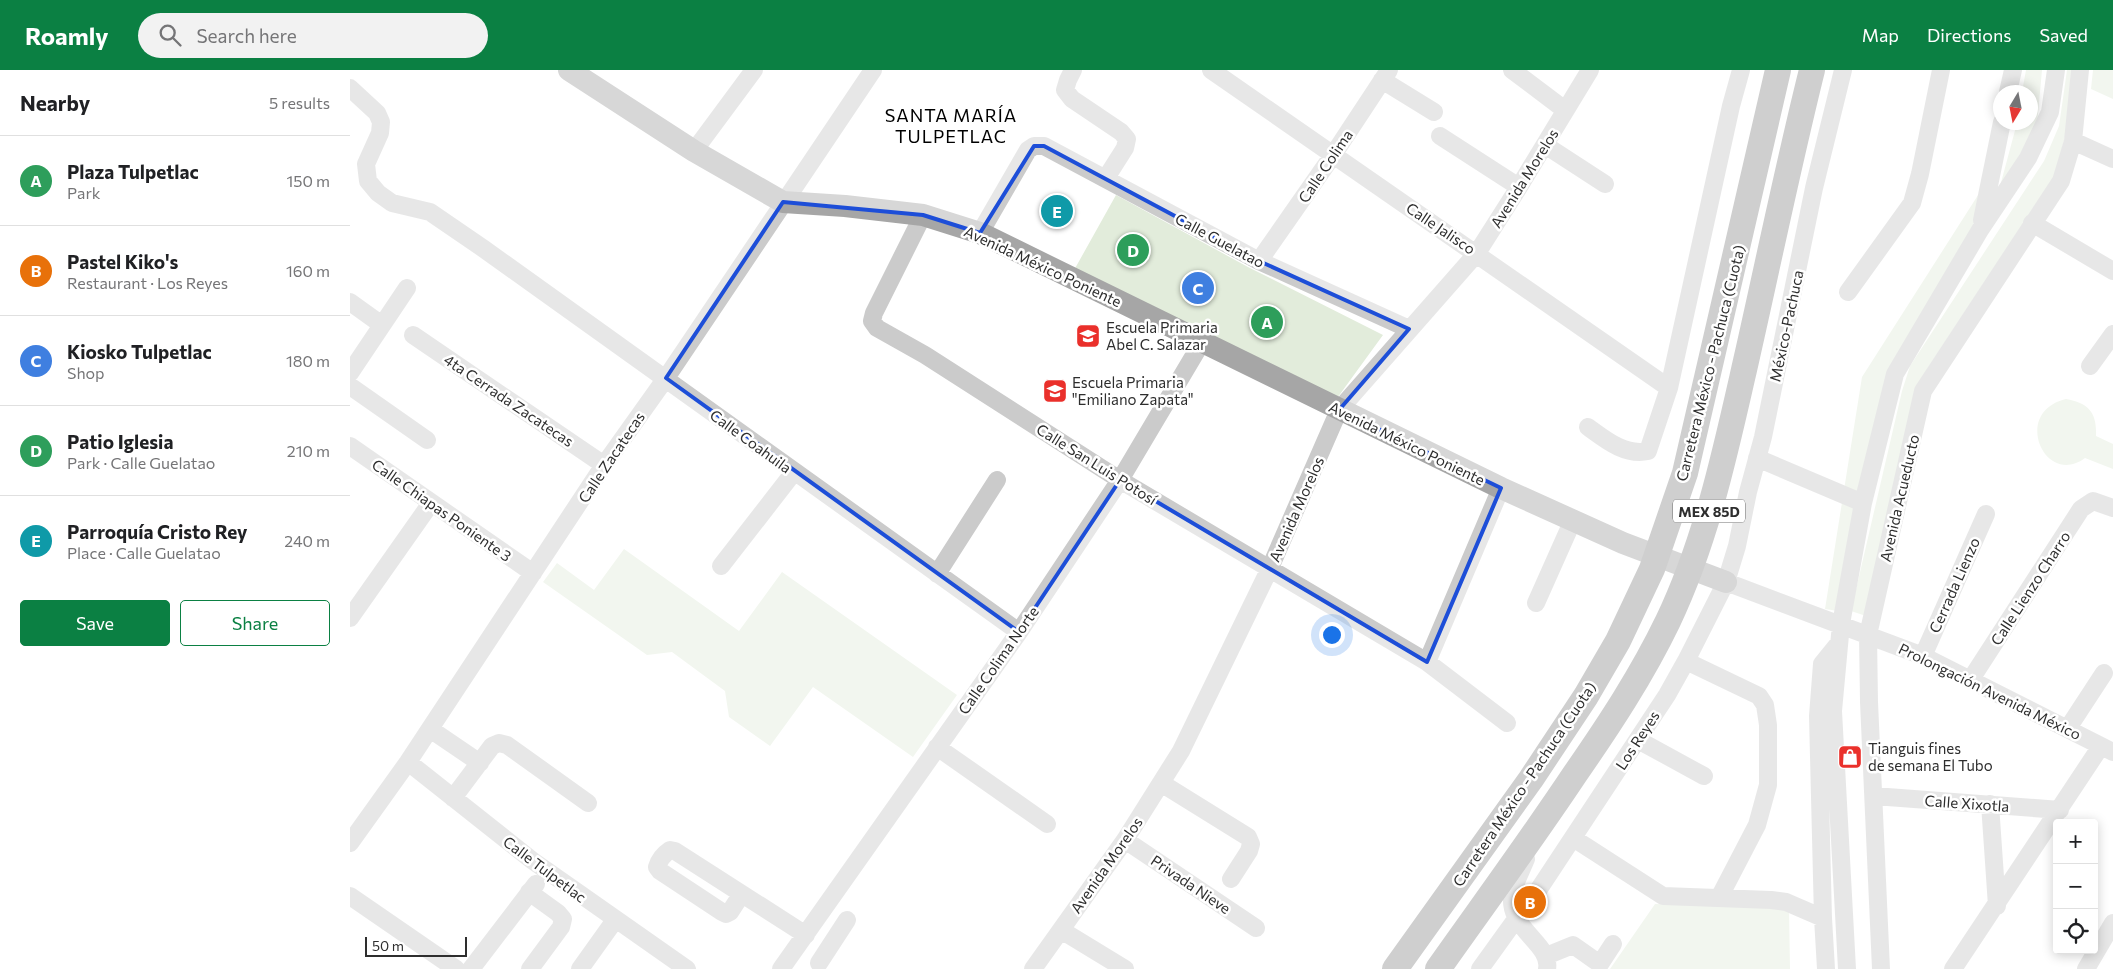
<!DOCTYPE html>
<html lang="en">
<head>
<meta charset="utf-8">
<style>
  :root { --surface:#fff; --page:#f2f2f2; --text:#202124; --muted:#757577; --line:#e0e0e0; --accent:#0b8043 }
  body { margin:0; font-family:Commissioner,sans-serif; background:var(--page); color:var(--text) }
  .controls { position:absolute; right:15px; bottom:15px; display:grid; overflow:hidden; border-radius:5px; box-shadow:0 2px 12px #0003 }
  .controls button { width:45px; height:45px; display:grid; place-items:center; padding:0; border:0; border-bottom:1px solid var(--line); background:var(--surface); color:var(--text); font:25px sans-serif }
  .compass { position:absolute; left:1643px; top:15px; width:45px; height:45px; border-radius:50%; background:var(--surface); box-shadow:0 2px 12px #0003; rotate:190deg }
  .scale { position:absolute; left:15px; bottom:12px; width:102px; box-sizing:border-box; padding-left:5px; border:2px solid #2e2e2e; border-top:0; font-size:14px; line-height:18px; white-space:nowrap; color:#2e2e2e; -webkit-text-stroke:4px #fff; paint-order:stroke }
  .you { position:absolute; left:981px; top:564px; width:18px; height:18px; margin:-12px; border:4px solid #fff; border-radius:50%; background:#1a73e8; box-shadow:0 0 0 8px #1a73e833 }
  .badge { display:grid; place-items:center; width:32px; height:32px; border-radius:50%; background:var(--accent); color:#fff; font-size:16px; font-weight:700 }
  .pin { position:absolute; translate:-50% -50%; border:2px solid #fff; box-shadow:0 1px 5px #0006 }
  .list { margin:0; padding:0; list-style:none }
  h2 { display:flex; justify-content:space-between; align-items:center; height:65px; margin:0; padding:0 20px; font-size:21px }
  h2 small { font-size:16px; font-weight:400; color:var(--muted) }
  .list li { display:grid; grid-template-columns:32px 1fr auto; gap:15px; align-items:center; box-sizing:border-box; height:90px; padding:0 20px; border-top:1px solid var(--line) }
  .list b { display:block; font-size:19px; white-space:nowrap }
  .list p { margin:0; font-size:16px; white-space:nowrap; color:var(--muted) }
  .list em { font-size:16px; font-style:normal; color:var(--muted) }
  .actions { display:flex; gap:10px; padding:15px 20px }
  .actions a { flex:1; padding:11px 0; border:1px solid var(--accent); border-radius:5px; text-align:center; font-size:18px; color:var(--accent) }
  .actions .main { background:var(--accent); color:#fff }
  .icon { flex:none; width:28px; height:28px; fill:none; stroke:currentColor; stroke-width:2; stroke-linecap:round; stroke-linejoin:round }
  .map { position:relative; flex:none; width:1763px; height:899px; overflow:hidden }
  header { display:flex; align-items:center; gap:30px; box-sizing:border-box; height:70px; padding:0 25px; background:var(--accent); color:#fff }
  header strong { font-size:24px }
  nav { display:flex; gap:28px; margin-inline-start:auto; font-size:18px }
  .search { width:350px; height:45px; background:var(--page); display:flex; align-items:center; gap:12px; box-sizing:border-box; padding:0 18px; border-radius:28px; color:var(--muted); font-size:19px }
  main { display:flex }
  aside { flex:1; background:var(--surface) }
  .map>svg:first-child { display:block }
  .green { fill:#e2ecdb }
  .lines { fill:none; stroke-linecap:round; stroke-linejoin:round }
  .minor { stroke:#cbcbcb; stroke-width:18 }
  .major { stroke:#a6a6a6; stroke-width:22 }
  .highway { stroke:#959595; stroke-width:26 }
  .marked { fill:none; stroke:#1d4ed8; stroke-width:4; stroke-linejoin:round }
  .labels { text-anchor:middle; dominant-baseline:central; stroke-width:5; stroke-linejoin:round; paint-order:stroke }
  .shield { fill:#fff; stroke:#6d6d6d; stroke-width:1 }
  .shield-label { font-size:14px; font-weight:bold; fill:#2e2e2e }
  .street-label { font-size:15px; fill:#2e2e2e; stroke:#fff }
  .poi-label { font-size:15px; fill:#2e2e2e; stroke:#fff; text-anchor:start }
  .quarter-label { font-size:18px; letter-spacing:1px; fill:#000; stroke:#fff }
</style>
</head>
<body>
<header>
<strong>Roamly</strong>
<div class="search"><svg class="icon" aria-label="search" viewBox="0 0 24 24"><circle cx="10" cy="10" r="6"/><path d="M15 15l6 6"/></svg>Search here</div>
<nav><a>Map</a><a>Directions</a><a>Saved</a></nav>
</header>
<main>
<aside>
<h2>Nearby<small>5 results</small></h2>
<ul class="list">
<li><span class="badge" style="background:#2e9e5b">A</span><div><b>Plaza Tulpetlac</b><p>Park</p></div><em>150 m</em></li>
<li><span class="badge" style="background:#e8710a">B</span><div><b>Pastel Kiko's</b><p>Restaurant · Los Reyes</p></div><em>160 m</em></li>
<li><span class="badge" style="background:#3f7fe0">C</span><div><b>Kiosko Tulpetlac</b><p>Shop</p></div><em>180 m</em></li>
<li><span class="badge" style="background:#2e9e5b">D</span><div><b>Patio Iglesia</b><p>Park · Calle Guelatao</p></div><em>210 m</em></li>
<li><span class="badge" style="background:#0f9aa8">E</span><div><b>Parroquía Cristo Rey</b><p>Place · Calle Guelatao</p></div><em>240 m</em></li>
</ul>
<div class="actions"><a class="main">Save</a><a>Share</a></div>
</aside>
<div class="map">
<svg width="1763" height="899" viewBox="0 0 1763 899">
  <rect width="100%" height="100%" fill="#fff"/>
  <path class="green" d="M 1676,0 L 1692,0 L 1687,55 L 1649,120 L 1667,53 L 1680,52 L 1680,22 L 1672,22 Z
    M 1717,0 L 1721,0 L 1718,55 L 1705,105 L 1577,299 L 1516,546 L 1501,541 L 1552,321 L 1560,296 L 1694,91 L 1709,56 Z
    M 1743,0 L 1763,0 L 1763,29 L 1741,19 Z
    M 1630,122 L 1622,163 L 1540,299 L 1488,541 L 1475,539 L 1512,307 Z
    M 766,125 L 898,197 L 1033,265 L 985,331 L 723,202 Z
    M 1716,329 C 1739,333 1747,343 1746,366 L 1763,374 L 1763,399 L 1735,388 C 1695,418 1661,342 1716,329 Z
    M 274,479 L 389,561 L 432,502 L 607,625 L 563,687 L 463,617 L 420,676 L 379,647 L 375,621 L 322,582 L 297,585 L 193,512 L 207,493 L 244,520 Z
    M 1305,834 L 1439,838 L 1440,899 L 1260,899 Z"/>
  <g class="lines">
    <path class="minor" d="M 723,0 L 718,10 L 715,20 L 722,29 L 771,62 L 777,69 L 775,78 L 756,108
      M 861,0 L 1319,318
      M 1162,0 L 1215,40
      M 1032,10 L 1084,42
      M 0,18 L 27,43 L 31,52 L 30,63 L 16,94 L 18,111 L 28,123 L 42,133 L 80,142 L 134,179 L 669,562
      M 1658,22 L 1663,0
      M 1090,66 L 1169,117
      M 1723,71 L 1763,89
      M 1195,75 L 1255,114
      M 344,81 L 404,0
      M 573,145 L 524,243 L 522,251 L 527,258 L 575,285 L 770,410 L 1077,592 L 1157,653
      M 1632,150 L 1652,52
      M 1682,153 L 1763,201
      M 630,163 L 678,80 L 684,76 L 694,76 L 909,191 L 1059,259
      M 909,191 L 983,85 L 1039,0
      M 1498,222 L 1562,133 L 1570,104 L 1591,0
      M 0,232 L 32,255
      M 63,265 L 254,395
      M 1740,296 L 1763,264
      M 0,303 L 57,218
      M 0,316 L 77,370
      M 1238,357 C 1256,370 1275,386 1298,381 L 1319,318 L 1381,36 L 1391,0
      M 0,376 L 183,503
      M 1407,388 L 1513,433
      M 371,496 L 444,402
      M 587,504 L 647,410
      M 1376,512 L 1573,586 L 1763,682
      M 1186,533 L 1223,450
      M 0,548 L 81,433
      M 1573,586 L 1636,444
      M 1336,591 L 1409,626 L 1415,635 L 1418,655 L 1418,715 L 1407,755 L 1369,828
      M 1077,592 L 1151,418
      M 1621,609 L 1731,439 L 1743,431 L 1763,438
      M 1718,658 L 1754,603
      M 80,659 L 130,693
      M 1288,670 L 1354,706
      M 587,677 L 697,754
      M 58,692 L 183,791 L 337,899
      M 811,713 L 898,767 L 901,774 L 899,781 L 881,809
      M 1524,726 L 1710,740
      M 103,728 L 142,676 L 149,673 L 157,675 L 238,733
      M 1640,734 L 1647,836
      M 1223,768 L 1313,826 L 1421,830 L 1436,832 L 1473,848
      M 775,770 L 906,858
      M 0,773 L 58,692 L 254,395 L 316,308 L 523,0
      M 1176,789 C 1172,799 1166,810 1163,821 C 1154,858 1202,873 1197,899
      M 179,822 L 208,843 L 213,849 L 211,857 L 180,899
      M 1187,822 L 1317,625 L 1336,591 L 1376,512 L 1387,476 L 1398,422 L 1413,367 L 1464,118 L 1493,0
      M 391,825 L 380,842 L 376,844 L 372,842 L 310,801 L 307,797 C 309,790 314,784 320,780 L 325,781 L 456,865
      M 0,826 L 106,899
      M 711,860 L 775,899
      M 1196,886 L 1223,875 L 1250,894 L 1263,874
      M 469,893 L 497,850
      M 121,899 L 186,814
      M 230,899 L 265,850
      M 431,899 L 669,562 L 770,410 L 852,272
      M 683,899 L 775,770 L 831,681 L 920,498 L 989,340 L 1127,183 L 1169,117 L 1240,0
      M 1130,899 L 1166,849
      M 1476,899 L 1473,848 L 1468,646 L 1472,594 L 1489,573
      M 1497,899 L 1483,641 L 1491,554 L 1513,433 L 1545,304 L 1630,160 L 1678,88 L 1700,42 L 1706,0
      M 1531,899 L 1519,632 L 1518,565 L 1573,321 L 1711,111 L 1723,71 L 1730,0
      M 1603,899 L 1751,676
      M 1736,899 L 1763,853"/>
    <path class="major" d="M 219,0 L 344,81 L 433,132 L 495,136 L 573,145 L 630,163 L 1151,418 L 1273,473 L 1376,512"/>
    <path class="highway" d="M 1045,899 L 1181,709 L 1236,626 L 1268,571 L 1302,499 L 1335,403 L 1428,0
      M 1088,899 C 1134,834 1181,770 1225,704 C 1259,655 1292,605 1318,551 C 1357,469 1376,379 1396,291 C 1418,194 1438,96 1462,0"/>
  </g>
  <path d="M0 0H1763V899H0ZM 684,76 L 694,76 L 909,191 L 1059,259 L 989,340 L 1151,418 L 1077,592 L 770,410 L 669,562 L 316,308 L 433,132 L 573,145 L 630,163 Z" fill="#fff" fill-opacity=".55" fill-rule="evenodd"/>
  <path class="marked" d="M 684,76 L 694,76 L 909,191 L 1059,259 L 989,340 L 1151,418 L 1077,592 L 770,410 L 669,562 L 316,308 L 433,132 L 573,145 L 630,163 Z"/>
  <defs>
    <symbol id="school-square" viewBox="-11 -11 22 22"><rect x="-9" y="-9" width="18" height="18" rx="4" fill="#ea302b" stroke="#fff"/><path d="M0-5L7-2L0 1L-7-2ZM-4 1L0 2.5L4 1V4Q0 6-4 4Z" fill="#fff"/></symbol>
    <symbol id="shop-square" viewBox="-11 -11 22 22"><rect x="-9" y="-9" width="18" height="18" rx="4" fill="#ea302b" stroke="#fff"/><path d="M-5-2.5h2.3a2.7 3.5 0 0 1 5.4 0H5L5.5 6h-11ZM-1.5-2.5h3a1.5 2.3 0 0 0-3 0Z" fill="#fff"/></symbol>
  </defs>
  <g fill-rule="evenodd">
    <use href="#school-square" x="724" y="252" width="28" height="28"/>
    <use href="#school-square" x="691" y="307" width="28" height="28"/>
    <use href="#shop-square" x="1486" y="673" width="28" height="28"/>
  </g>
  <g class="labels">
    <rect class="shield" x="1323" y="429.5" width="72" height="23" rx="4"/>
    <g class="shield-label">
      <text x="1359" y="441">MEX 85D</text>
    </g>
    <g class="street-label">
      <text transform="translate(975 96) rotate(-56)">Calle Colima</text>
      <text transform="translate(1174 108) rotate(-58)">Avenida Morelos</text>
      <text transform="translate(1091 158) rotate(34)">Calle Jalisco</text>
      <text transform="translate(870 170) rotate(28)">Calle Guelatao</text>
      <text transform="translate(693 196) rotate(25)">Avenida México Poniente</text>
      <text transform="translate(1436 256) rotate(-78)">México-Pachuca</text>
      <text transform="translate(1360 293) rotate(-76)">Carretera México - Pachuca (Cuota)</text>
      <text transform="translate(159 330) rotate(34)">4ta Cerrada Zacatecas</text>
      <text transform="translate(401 371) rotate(36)">Calle Coahuila</text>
      <text transform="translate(1057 373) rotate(26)">Avenida México Poniente</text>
      <text transform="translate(261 387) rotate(-56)">Calle Zacatecas</text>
      <text transform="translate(747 394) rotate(32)">Calle San Luis Potosí</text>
      <text transform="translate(1549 428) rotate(-77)">Avenida Acueducto</text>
      <text transform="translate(946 439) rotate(-66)">Avenida Morelos</text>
      <text transform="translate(92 440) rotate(35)">Calle Chiapas Poniente 3</text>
      <text transform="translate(1604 515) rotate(-66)">Cerrada Lienzo</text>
      <text transform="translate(1680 518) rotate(-57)">Calle Lienzo Charro</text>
      <text transform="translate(648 590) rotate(-55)">Calle Colima Norte</text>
      <text transform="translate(1640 621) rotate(26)">Prolongación Avenida México</text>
      <text transform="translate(1287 670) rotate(-57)">Los Reyes</text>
      <text transform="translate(1174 714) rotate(-56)">Carretera México - Pachuca (Cuota)</text>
      <text transform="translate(1617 733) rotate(4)">Calle Xixotla</text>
      <text transform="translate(756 795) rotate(-55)">Avenida Morelos</text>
      <text transform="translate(195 799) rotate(37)">Calle Tulpetlac</text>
      <text transform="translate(841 814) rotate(34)">Privada Nieve</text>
    </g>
    <g class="poi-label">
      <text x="756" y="257">Escuela Primaria<tspan x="756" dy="17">Abel C. Salazar</tspan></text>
      <text x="722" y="312">Escuela Primaria<tspan x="722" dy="17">"Emiliano Zapata"</tspan></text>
      <text x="1518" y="678">Tianguis fines<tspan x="1518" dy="17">de semana El Tubo</tspan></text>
    </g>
    <g class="quarter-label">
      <text x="601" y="45">SANTA MARÍA<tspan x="601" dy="21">TULPETLAC</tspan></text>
    </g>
  </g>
</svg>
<div class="controls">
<button>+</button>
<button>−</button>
<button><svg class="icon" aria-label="locate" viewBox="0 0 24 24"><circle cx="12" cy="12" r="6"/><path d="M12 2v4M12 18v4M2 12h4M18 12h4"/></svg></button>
</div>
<svg class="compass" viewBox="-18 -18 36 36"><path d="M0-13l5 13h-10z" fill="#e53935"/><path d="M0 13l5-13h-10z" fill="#757577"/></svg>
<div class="scale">50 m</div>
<div class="you"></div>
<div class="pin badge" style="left:917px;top:252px;background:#2e9e5b">A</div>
<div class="pin badge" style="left:1180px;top:832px;background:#e8710a">B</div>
<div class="pin badge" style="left:848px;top:218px;background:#3f7fe0">C</div>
<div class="pin badge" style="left:783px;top:180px;background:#2e9e5b">D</div>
<div class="pin badge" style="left:707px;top:141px;background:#0f9aa8">E</div>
</div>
</main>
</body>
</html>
